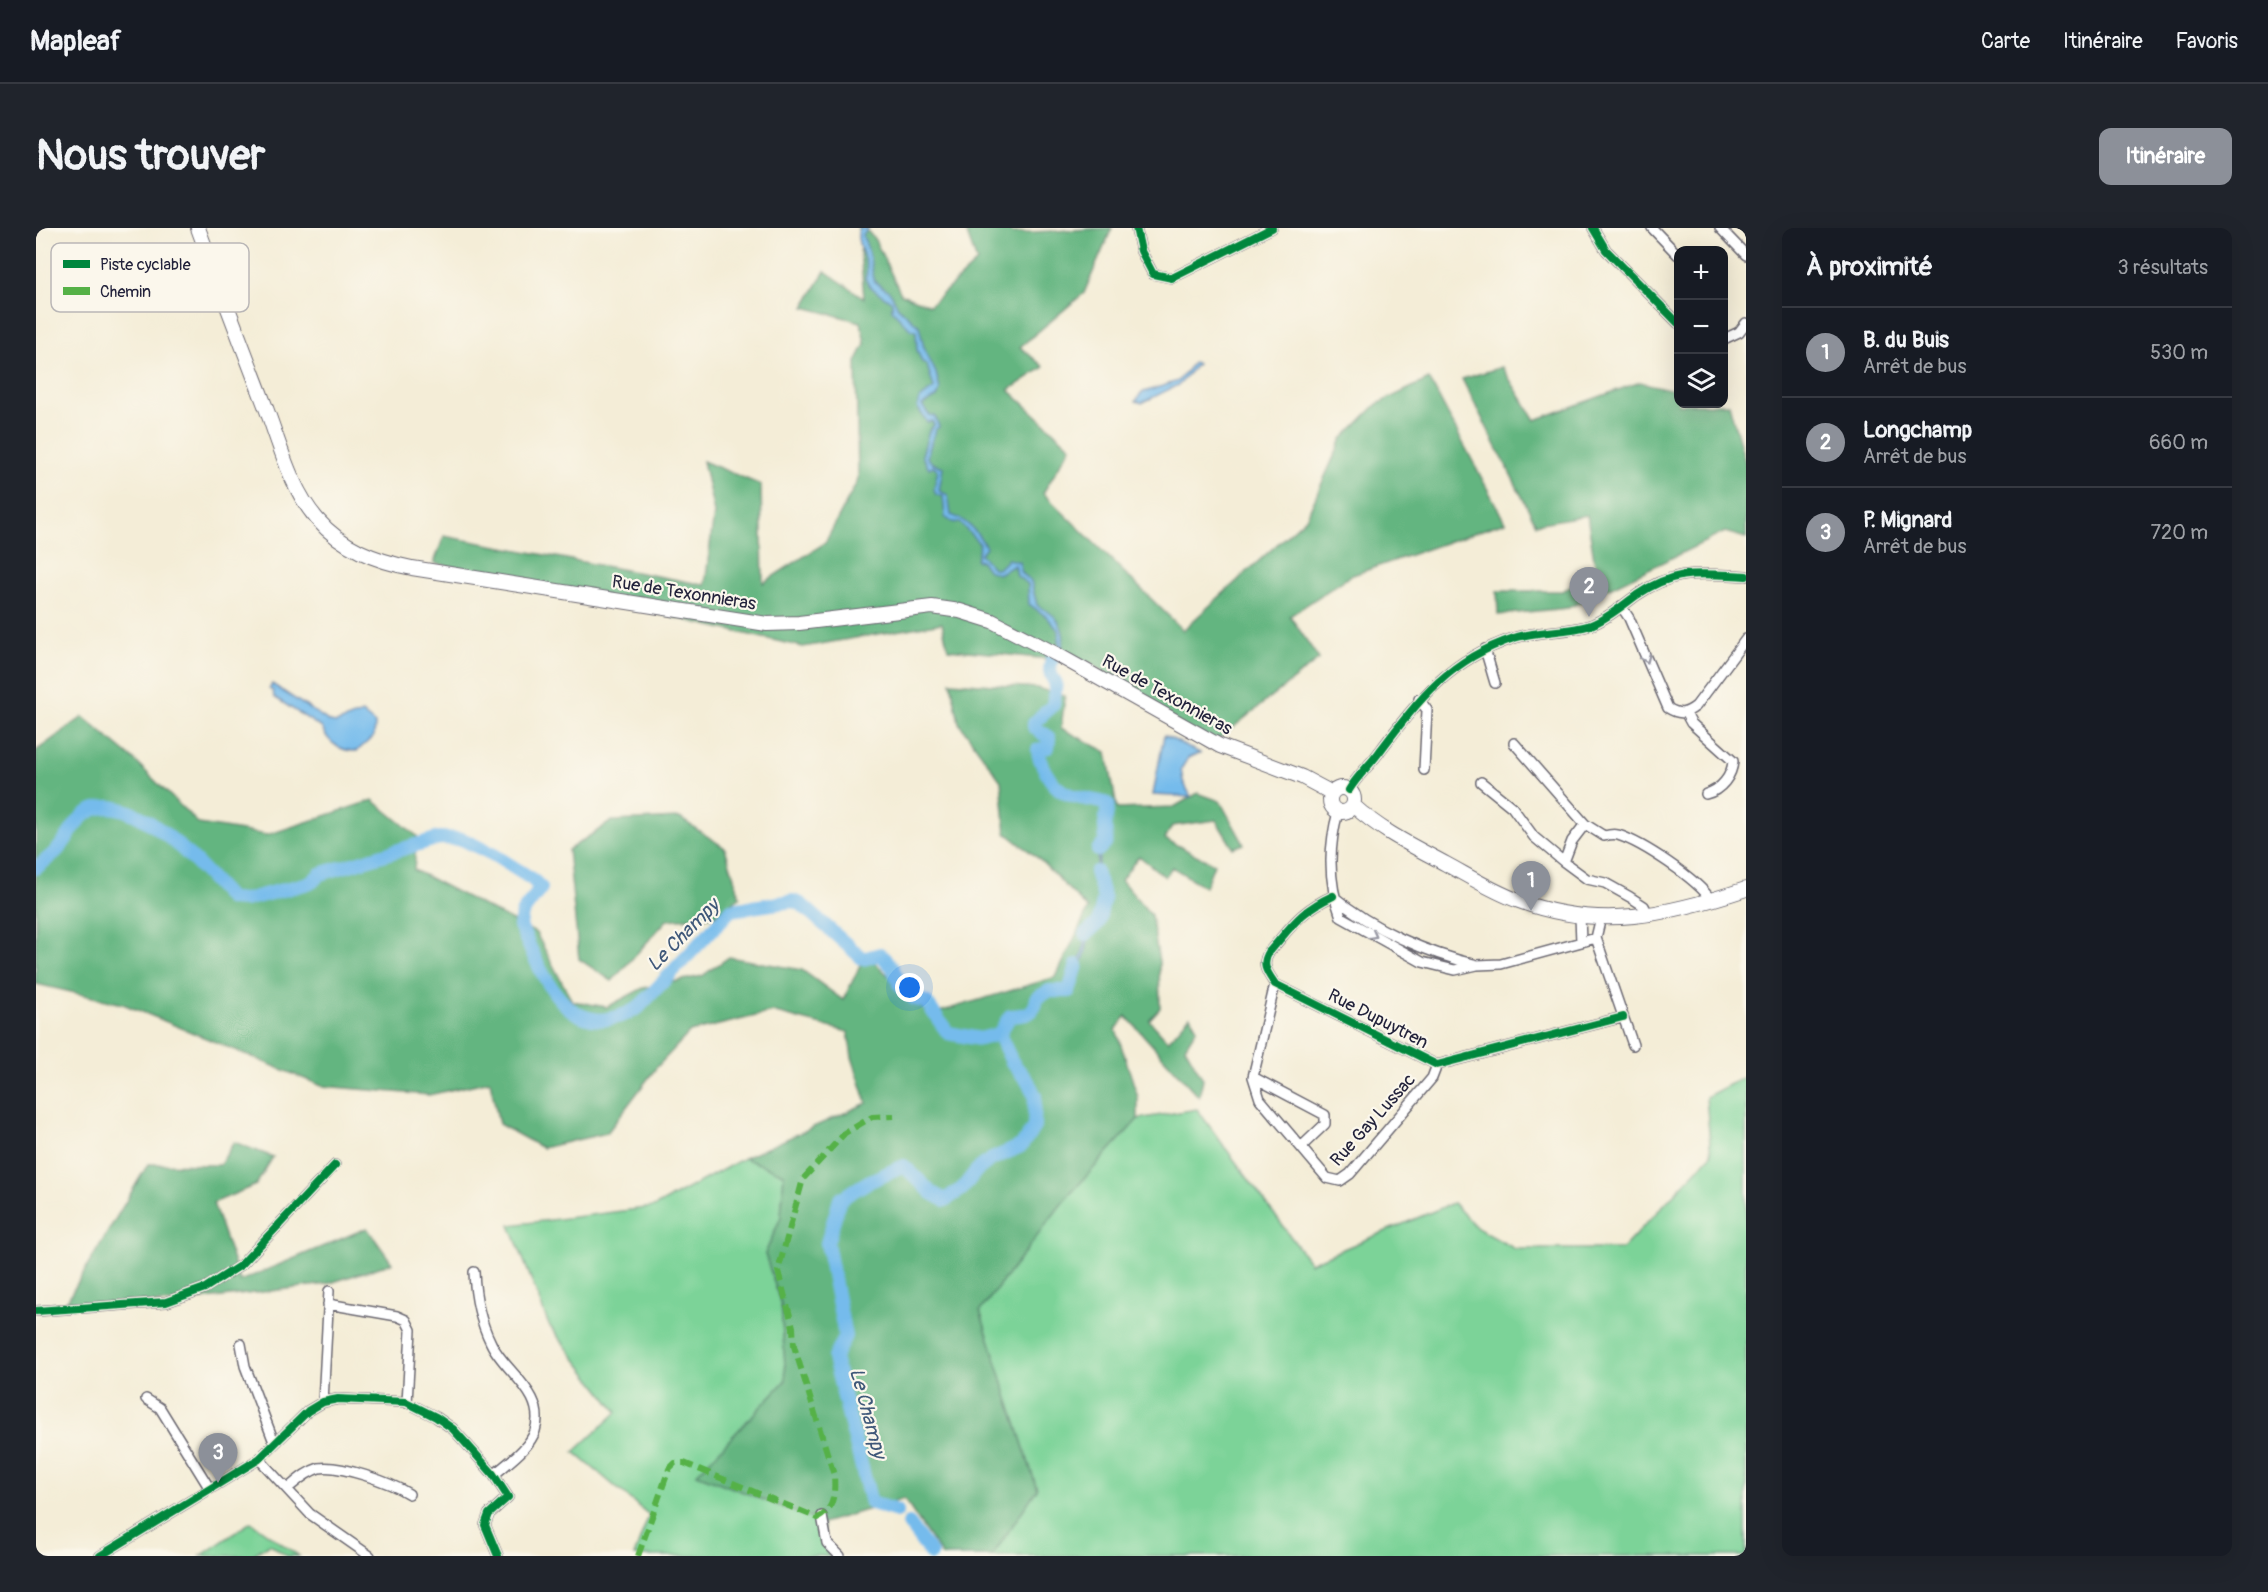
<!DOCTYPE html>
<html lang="fr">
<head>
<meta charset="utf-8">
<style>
  :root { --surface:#171b24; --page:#20242c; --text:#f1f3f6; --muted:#9ea1a6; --line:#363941; --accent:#8c9099 }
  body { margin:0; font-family:Pangolin,sans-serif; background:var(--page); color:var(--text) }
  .controls { position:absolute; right:18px; top:18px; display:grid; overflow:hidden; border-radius:12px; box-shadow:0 6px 24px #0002 }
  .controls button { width:54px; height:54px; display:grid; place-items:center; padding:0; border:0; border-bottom:2px solid var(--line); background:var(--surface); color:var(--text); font:30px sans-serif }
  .you { position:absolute; left:874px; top:760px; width:21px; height:21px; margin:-15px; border:4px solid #fff; border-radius:50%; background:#1a73e8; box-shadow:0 0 0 9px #1a73e833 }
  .badge { display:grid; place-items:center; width:39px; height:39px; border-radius:50%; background:var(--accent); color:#fff; font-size:20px; font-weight:700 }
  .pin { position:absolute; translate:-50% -50px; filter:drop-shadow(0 2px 3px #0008) }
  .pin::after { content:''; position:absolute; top:32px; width:21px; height:18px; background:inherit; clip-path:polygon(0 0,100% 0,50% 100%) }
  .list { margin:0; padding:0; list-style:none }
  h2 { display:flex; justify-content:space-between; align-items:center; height:78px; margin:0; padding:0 24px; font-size:26px }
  h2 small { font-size:20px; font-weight:400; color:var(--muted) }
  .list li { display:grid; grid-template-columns:39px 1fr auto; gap:18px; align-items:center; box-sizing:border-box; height:90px; padding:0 24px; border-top:2px solid var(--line) }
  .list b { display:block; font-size:22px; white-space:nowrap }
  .list p { margin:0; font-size:20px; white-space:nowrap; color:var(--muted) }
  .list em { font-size:20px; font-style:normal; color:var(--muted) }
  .icon { flex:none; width:33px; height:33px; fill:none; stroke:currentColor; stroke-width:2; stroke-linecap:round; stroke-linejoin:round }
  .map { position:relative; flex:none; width:1710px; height:1328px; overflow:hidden; border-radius:12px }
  header { display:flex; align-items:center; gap:36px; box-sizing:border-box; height:84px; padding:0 30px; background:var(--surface); border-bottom:2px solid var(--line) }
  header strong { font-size:28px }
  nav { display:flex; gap:33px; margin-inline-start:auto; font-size:21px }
  .intro { display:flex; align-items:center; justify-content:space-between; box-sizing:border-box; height:144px; padding:0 36px }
  h1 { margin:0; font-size:42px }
  .button { padding:15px 27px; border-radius:12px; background:var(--accent); color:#fff; font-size:21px; font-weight:700 }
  main { display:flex; gap:36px; padding:0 36px }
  aside { flex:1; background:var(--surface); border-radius:12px; box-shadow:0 6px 24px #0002 }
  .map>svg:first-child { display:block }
  .green { fill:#7bd398; stroke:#4e7a6a; stroke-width:1.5 }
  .forest { fill:#64b580; stroke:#436c5e; stroke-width:1.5 }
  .water { fill:#75bbec; stroke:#4c6e94; stroke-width:1.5 }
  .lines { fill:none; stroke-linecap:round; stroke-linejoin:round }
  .river { stroke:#75bbec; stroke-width:14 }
  .minor-casing { stroke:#6c6972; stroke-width:12 }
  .secondary-casing { stroke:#6c6972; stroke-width:16 }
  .minor { stroke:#fff; stroke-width:9 }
  .secondary { stroke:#fff; stroke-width:14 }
  .quiet { stroke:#55b146; stroke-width:6; stroke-dasharray:12 6; stroke-linecap:butt }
  .cycleway-casing { stroke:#fbf7ec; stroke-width:11 }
  .cycleway { stroke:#00873e; stroke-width:8 }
  .oneway { stroke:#9c9ca7 }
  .labels { text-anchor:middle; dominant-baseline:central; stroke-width:4.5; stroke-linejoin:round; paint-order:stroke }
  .street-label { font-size:18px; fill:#22223b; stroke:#fbf7ec }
  .water-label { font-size:20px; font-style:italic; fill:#3f5879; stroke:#fbf7ec }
  .key { fill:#fbf7ec; stroke:#bab7b7; stroke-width:1.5 }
  .key-label { font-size:16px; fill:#22223b }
</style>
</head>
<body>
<header>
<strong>Mapleaf</strong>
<nav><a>Carte</a><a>Itinéraire</a><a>Favoris</a></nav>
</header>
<div class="intro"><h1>Nous trouver</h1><a class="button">Itinéraire</a></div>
<main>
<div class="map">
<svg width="1710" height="1328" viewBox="0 0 1710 1328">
  <rect width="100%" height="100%" fill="#fbf7ec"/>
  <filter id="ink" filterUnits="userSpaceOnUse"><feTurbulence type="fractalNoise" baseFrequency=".0167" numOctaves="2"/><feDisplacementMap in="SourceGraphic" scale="12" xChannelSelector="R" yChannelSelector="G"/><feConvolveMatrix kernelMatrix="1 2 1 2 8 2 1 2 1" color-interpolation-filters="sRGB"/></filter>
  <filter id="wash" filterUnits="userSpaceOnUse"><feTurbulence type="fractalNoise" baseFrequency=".008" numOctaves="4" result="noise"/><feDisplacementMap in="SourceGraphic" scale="24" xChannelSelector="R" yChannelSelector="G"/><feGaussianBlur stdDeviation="1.35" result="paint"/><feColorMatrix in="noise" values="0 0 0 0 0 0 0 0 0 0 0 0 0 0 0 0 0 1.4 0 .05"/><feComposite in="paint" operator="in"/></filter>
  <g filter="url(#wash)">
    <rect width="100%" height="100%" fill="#f4edd7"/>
    <path class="green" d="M 1710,848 L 1710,1328 L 956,1328 L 1001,1261 L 944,1083 L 1027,974 L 1102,891 L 1161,881 L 1274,1035 L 1417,975 L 1441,1000 L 1479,1021 L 1586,1021 L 1675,927 L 1670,869 Z
      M 708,930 L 748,945 L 745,989 L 729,1026 L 745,1076 L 750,1152 L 661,1246 L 787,1295 L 792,1325 L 796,1328 L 598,1328 L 613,1287 L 538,1224 L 581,1184 L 513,1097 L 474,997 L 618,979 Z
      M 215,1294 L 263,1328 L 251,1328 L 234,1316 L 215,1328 L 165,1328 Z"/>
    <path class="forest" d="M 822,0 L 829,0 L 839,12 L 865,66 L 894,77 L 941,34 L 929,0 L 973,0 L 975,5 L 1076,0 L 1048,65 L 984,119 L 1008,139 L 973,162 L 1035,219 L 1007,265 L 1147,402 L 1270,290 L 1306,211 L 1341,176 L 1393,151 L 1469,294 L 1314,348 L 1254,388 L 1283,431 L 1171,520 L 1054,435 L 912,421 L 906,395 L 767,419 L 398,335 L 408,308 L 669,357 L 678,285 L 667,233 L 725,257 L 727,355 L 789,315 L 822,252 L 820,134 L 829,116 L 825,94 L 768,79 L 789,43 L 828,70 Z
      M 1466,139 L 1499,192 L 1604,154 L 1642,163 L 1642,176 L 1693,176 L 1710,237 L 1710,310 L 1689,304 L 1532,380 L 1462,387 L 1461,363 L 1526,363 L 1560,343 L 1551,287 L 1500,296 L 1426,151 Z
      M 915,454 L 1001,460 L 1029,468 L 1025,500 L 1071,524 L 1081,581 L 1138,579 L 1162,565 L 1184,573 L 1208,616 L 1197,620 L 1180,592 L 1136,598 L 1129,611 L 1178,636 L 1169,659 L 1136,639 L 1129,649 L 1103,628 L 1085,652 L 1115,687 L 1123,733 L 1124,780 L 1113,792 L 1132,813 L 1154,788 L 1161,800 L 1149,819 L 1167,851 L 1163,869 L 1090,788 L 1080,802 L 1102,869 L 1102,891 L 1027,974 L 944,1083 L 1001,1261 L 956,1328 L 906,1328 L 868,1271 L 787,1295 L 661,1246 L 750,1152 L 745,1076 L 729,1026 L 745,989 L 748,946 L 708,930 L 831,875 L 816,829 L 812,804 L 736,784 L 654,804 L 620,840 L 571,905 L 506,920 L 463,896 L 454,853 L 393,867 L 286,858 L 87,776 L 0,756 L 0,523 L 47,489 L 95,529 L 163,596 L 231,607 L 337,572 L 381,608 L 378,642 L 500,705 L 536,773 L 571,779 L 607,760 L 666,748 L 693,729 L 766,742 L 807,772 L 830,726 L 893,787 L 1020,749 L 1052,681 L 1003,631 L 970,605 L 965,553 L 923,495 Z
      M 644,590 L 689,620 L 704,669 L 677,688 L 631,692 L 576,753 L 543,731 L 532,622 L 576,593 Z
      M 198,914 L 237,929 L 220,957 L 177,975 L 204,1053 L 331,1000 L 356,1035 L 291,1056 L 138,1075 L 29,1076 L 112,936 L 184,937 Z"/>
    <path class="water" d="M 824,0 L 833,0 L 827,7 L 833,25 L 838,53 L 854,64 L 862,79 L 883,98 L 888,120 L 900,145 L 904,162 L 901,169 L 886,177 L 893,187 L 899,188 L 903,199 L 899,202 L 891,229 L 896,235 L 907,239 L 903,263 L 912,267 L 915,287 C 931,292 942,305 950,319 L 944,326 L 957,340 L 962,341 L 972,331 L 983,334 L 986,345 L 995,353 L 1001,377 C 1005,381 1009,381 1014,385 C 1026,393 1032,412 1023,424 L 1023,403 L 1011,389 L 993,376 L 992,356 L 981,348 L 979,337 L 962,346 L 951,342 L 945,333 L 940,332 L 944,316 L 924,295 L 916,294 L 909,289 L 907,268 L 900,267 L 898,261 L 902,242 L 897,238 L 893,240 L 886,228 L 893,203 L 898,197 L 896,193 L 891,194 L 881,179 L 884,171 L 898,160 L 891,137 L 886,134 L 881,122 L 880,103 L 875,102 L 856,82 L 856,74 L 833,58 L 829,50 C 837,35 815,13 824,0 Z
      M 1158,134 L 1161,136 L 1144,156 L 1106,175 L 1100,173 L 1105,165 L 1142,153 Z
      M 1016,433 C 1018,447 1022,462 1021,479 L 1004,491 L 1001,498 L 1013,506 L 1017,515 L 1015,521 L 1004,527 C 1008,535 1011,545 1016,553 C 1029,573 1067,562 1076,578 L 1070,584 L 1073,613 C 1064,625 1059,636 1063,652 L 1069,657 C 1070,668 1070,686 1063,696 C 1060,700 1055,702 1052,706 C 1053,718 1041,756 1032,765 L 1013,766 L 1002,773 L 1004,778 L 991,791 L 976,790 L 968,807 L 972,821 L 995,852 L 1003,870 L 998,904 L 980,923 L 954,934 L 942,944 L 919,972 L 907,975 L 896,967 L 897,963 L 909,972 L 917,970 L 948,936 L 985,918 L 998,899 L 999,868 L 993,855 L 976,834 L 963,806 L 974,788 C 989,785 998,789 1001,770 C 1012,762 1020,764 1033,763 C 1039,750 1050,718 1050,705 L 1062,695 L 1068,670 L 1067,659 L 1060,649 L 1062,622 L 1070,613 L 1068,589 L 1072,576 C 1042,563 1024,576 1008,540 C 1005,534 1002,529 1002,522 L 1012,519 L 1014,516 L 1013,510 L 998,499 L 998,495 L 1017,477 L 1020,456 L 1014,446 Z
      M 236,456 L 294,494 L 300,495 L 326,485 L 339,496 L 338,508 L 321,523 C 306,524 292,515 286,500 L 238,469 L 237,463 L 233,461 Z
      M 1128,507 L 1164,525 L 1152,530 L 1145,541 L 1147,553 L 1155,569 L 1117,567 Z"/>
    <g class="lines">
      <path class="river" d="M 1018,428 C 1012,440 1013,445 1020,456 L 1017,477 L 998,495 L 998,499 L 1013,510 L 1012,519 L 1002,522 C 1002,530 1007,537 1010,544 C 1025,573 1045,568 1072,576 L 1069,597 L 1070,614 L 1062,622
        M 0,640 C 8,633 18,627 24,619 C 32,610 38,597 46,589 C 91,549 167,642 194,671 L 209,672 L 276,654 L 284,646 L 403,610 L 426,611 L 458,627 L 496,651 L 505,660 L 486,685 L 484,698 C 508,749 532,820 602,780 L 695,682 L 757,673 L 765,676 L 827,731 L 844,726 L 856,739 L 865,758 L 878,770 L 890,774 L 912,805 L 944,811 L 963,806 L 976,834 L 993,855 L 999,868 L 998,899 L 985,918 L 954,932 L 940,943 L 926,961 L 909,972 L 896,965 L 868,938 L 832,954 L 804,971 L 791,1015 L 809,1108 L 798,1130 L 835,1275 L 861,1283
        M 1050,706 L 1062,695 L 1068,670 L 1060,644
        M 963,806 L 974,788 C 989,787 999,787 1001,770 L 1013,763 L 1033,763 L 1041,737
        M 873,1296 L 895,1326"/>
    </g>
  </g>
  <g filter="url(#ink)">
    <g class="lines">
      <defs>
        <path id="minor" d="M 1100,0 L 1105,23 L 1117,46 L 1136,50 L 1236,0
          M 1557,0 L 1570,22 L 1642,95
          M 1616,0 L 1642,27
          M 1684,0 L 1710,27
          M 1688,111 L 1703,104 L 1710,95
          M 1585,378 L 1593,390 L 1632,480 C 1643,487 1650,486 1660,478 L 1710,411
          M 1449,421 L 1459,455
          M 1383,471 L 1391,482 L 1388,542
          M 1649,484 L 1655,495 L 1697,533 C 1696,548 1685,562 1670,566
          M 1478,515 L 1549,596 L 1568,608 C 1572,607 1578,606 1582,607 C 1607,615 1661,651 1675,672
          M 1445,554 L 1476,579 L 1498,609 L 1528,634 L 1551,651 L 1569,655 L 1594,669 L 1608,678 L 1613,688
          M 1313,562 C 1321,548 1335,536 1344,523 C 1384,470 1414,431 1478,410 C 1503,402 1530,405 1555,397 C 1571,391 1587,377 1601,367 C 1640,340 1665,346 1710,348
          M 1528,634 L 1536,613 L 1549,596
          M 1297,668 C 1264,683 1256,698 1233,724 C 1225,737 1231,744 1239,756 L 1401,837 L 1587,789
          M 1297,668 C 1337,702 1391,725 1441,737 L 1419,742 L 1386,734 L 1305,689 C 1292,654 1292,620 1302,584
          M 1544,688 L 1545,714
          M 1565,689 L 1560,710 L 1597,817
          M 1441,737 L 1465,736 L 1560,710
          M 1239,756 L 1217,849 L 1224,871 L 1291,950 L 1304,953 L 1314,946 L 1396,850 L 1401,837
          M 1217,849 L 1289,887 L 1289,896 L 1265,919
          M 438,1044 C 439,1068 444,1093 455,1115 C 468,1144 511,1165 499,1203 C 493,1221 471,1235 458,1247
          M 292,1076 L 361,1088 L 370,1092 L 375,1102 L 371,1175
          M 0,1083 L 130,1074 L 169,1060 L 205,1037 L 299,937
          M 205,1116 L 209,1138 L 238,1214
          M 110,1171 L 124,1180 L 174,1261
          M 287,1174 L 293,1063
          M 223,1231 L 274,1286 L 334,1328
          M 251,1261 C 261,1253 270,1244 283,1240 C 303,1236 356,1255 373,1266
          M 786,1288 L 791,1315 L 804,1328
          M 64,1328 L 223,1231 L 272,1183 L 287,1174 L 302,1171 L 370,1174 L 400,1189 L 417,1201 L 436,1222 L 457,1246 L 472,1269 L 453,1286 L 449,1297 L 462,1328"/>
        <path id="secondary" d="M 162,0 C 184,60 207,120 230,180 C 244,217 255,261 281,291 C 306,320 340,333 376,340 L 731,396 L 763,395 L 896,379 L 924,383 L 956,393 L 1020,426 L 1184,518 L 1266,549 L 1296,565
          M1294 572a12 12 0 1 1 24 0a12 12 0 1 1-24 0Z
          M 1318,578 C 1345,603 1377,618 1410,636 C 1434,649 1458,664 1483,673 C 1564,703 1632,687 1710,661"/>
      </defs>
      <use href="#minor" class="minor-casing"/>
      <use href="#secondary" class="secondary-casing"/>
      <use href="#minor" class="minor"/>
      <use href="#secondary" class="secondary"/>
      <path class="quiet" d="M 602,1328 L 633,1241 L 639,1235 L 648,1235 L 782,1290 C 799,1281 799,1264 798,1247 L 758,1118 L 757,1099 L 742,1043 L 767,951 L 809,905 L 836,889 L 858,888"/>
      <defs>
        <path id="cycleway" d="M 1100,0 L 1105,23 L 1117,46 L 1136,50 L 1236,0
          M 1557,0 L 1570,22 L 1642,95
          M 1313,562 C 1321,548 1335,536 1344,523 C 1384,470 1414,431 1478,410 C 1503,402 1530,405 1555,397 C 1571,391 1587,377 1601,367 C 1640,340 1665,346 1710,348
          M 1297,668 C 1264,683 1256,698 1233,724 C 1225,737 1231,744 1239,756 L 1401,837 L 1587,789
          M 0,1083 L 130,1074 L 169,1060 L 205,1037 L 299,937
          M 64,1328 L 223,1231 L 272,1183 L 287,1174 L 302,1171 L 370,1174 L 400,1189 L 417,1201 L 436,1222 L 457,1246 L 472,1269 L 453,1286 L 449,1297 L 462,1328"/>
      </defs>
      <use href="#cycleway" class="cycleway-casing"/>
      <use href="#cycleway" class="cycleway"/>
    </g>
    <defs><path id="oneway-chevron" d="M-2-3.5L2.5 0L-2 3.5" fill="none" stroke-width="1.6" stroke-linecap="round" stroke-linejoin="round" transform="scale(1.5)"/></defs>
    <g class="oneway">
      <use href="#oneway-chevron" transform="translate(1610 431) rotate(67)"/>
      <use href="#oneway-chevron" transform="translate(1337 707) rotate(29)"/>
    </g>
  </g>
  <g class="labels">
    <g class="street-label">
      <text transform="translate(648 365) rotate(9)">Rue de Texonnieras</text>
      <text transform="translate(1131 467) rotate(29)">Rue de Texonnieras</text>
      <text transform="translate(1342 791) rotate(27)">Rue Dupuytren</text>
      <text transform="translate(1337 892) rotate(-48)">Rue Gay Lussac</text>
    </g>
    <g class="water-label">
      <text transform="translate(647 707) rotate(-45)">Le Champy</text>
      <text transform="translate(832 1185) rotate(75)">Le Champy</text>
    </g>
  </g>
  <rect x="15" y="15" width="198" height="69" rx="9" class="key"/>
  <rect x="27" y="32" width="27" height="8" fill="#00873e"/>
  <rect x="27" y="59" width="27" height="8" fill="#55b146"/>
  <g class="key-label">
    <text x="64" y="42">Piste cyclable</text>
    <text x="64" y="69">Chemin</text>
  </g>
</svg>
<div class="controls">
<button>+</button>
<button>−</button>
<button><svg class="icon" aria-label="layers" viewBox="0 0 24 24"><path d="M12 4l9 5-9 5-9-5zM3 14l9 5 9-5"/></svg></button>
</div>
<div class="you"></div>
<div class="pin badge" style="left:1495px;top:683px">1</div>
<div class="pin badge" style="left:1553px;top:389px">2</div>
<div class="pin badge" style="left:182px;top:1255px">3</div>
</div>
<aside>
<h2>À proximité<small>3 résultats</small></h2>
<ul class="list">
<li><span class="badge">1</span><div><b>B. du Buis</b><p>Arrêt de bus</p></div><em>530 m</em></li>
<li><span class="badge">2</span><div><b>Longchamp</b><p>Arrêt de bus</p></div><em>660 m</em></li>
<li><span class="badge">3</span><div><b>P. Mignard</b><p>Arrêt de bus</p></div><em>720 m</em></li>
</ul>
</aside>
</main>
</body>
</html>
